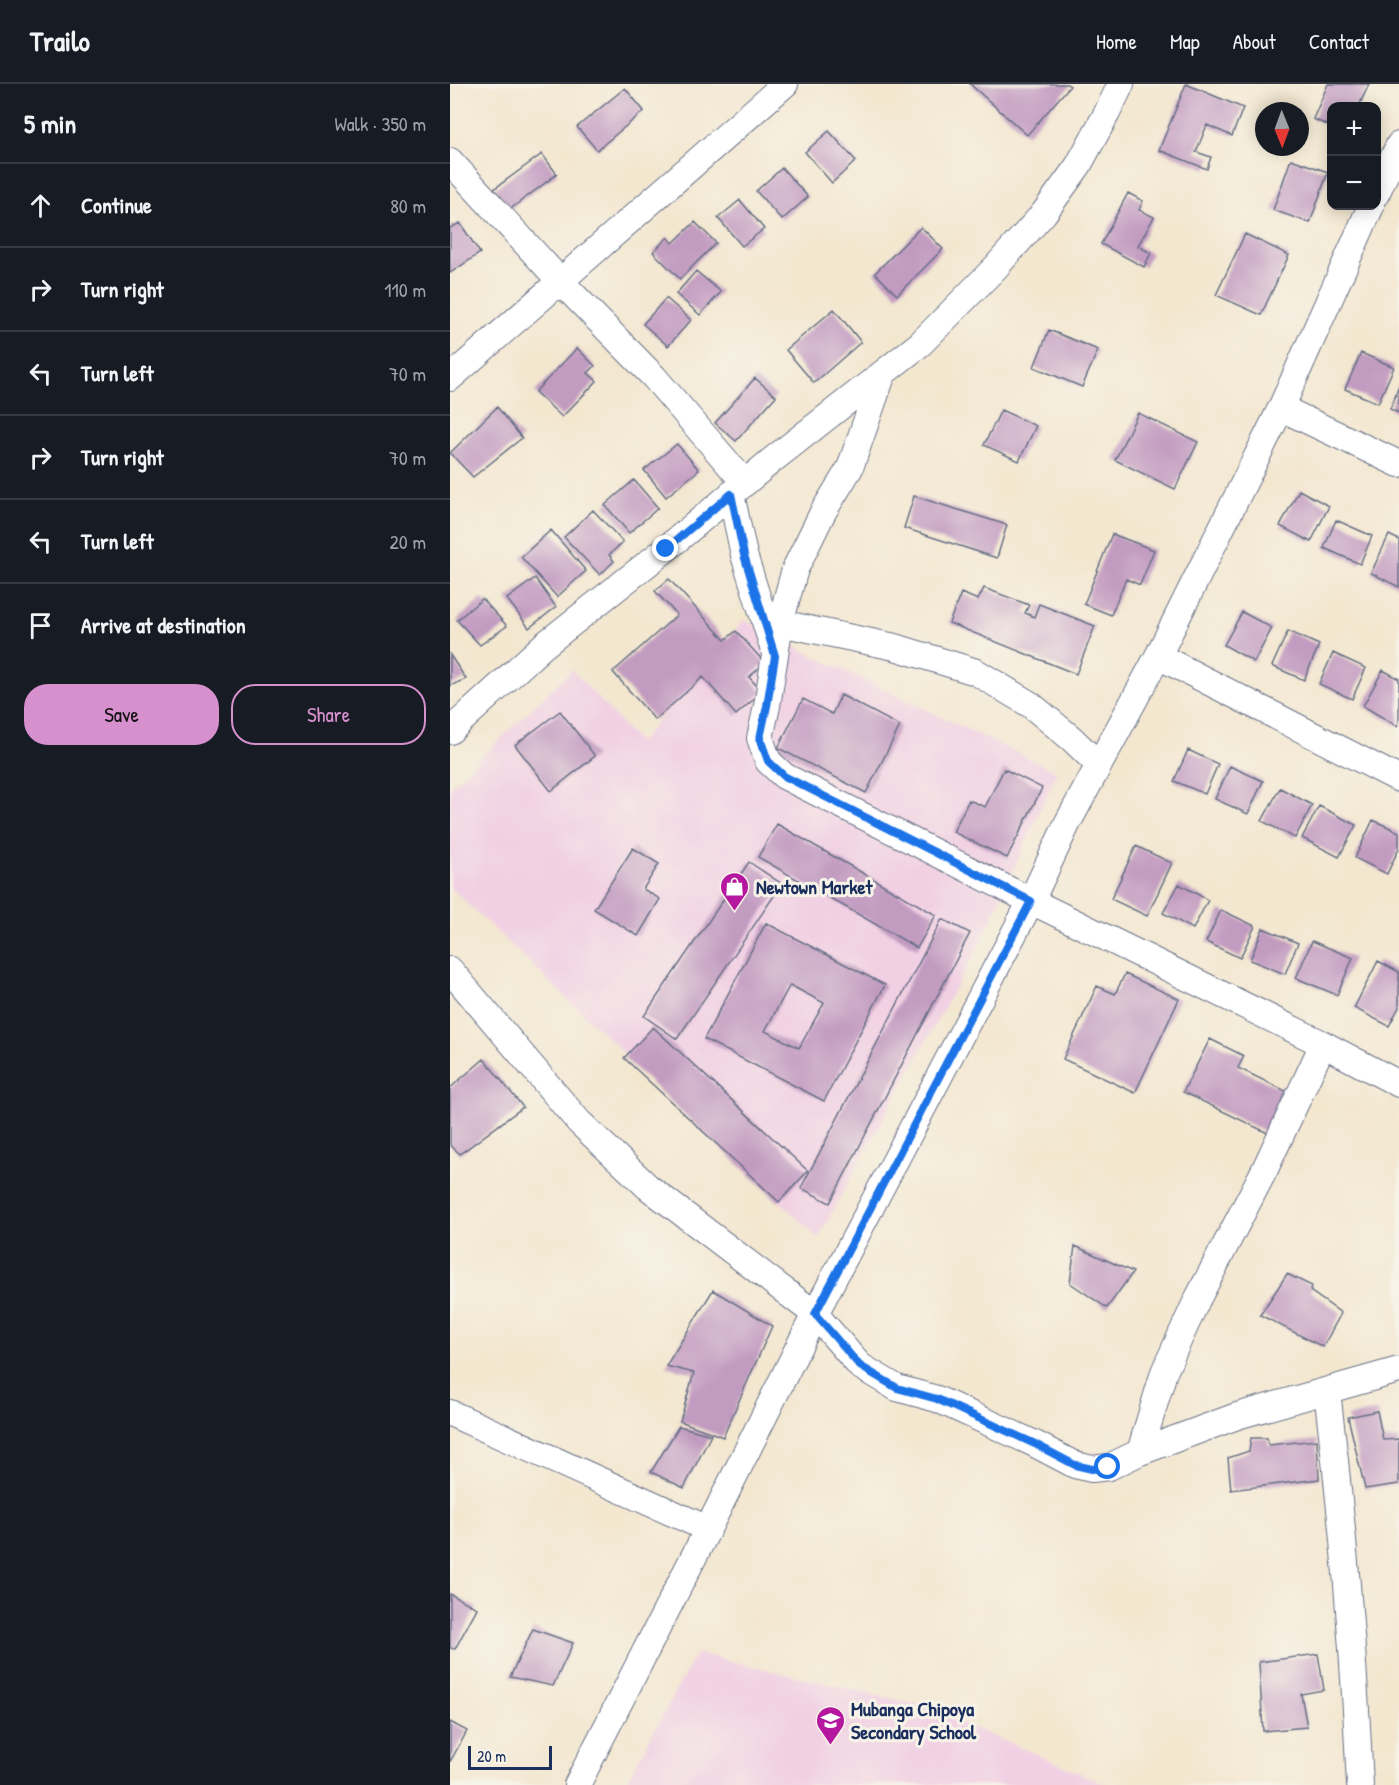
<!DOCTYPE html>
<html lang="en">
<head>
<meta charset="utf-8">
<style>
  :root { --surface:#171b24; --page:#20242c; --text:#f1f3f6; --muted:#9ea1a6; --line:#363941; --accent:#d690ce }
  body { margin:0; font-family:"Patrick Hand",sans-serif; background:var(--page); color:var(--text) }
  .controls { position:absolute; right:18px; top:18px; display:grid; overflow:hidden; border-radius:12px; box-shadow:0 3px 15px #0003 }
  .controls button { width:54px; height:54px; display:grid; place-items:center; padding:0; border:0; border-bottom:2px solid var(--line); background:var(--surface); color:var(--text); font:30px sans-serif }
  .compass { position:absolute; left:805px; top:18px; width:54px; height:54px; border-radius:50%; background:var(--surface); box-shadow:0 3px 15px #0003; rotate:179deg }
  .scale { position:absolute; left:18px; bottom:15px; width:84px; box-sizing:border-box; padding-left:6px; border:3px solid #1b2f5e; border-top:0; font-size:16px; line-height:21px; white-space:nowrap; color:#1b2f5e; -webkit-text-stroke:4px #f7f3e8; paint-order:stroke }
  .stop { position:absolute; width:18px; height:18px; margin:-14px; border:4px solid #1a73e8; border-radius:50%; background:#fff }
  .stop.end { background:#1a73e8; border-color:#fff; box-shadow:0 2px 6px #0008 }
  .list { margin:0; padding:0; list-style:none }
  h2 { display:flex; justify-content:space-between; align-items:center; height:78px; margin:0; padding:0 24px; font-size:26px }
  h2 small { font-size:20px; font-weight:400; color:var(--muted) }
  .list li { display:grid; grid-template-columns:39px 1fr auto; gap:18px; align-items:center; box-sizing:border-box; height:84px; padding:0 24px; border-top:2px solid var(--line) }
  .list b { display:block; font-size:22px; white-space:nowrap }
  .list em { font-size:20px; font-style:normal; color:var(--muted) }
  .actions { display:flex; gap:12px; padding:18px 24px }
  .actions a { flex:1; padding:14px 0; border:2px solid var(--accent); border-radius:24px; text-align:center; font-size:21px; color:var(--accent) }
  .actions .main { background:var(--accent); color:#111 }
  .icon { flex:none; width:33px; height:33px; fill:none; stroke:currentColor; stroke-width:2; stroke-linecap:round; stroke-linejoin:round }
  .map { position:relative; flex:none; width:949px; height:1701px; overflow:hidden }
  header { display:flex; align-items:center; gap:36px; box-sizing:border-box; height:84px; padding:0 30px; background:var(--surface); border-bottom:2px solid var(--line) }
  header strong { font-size:28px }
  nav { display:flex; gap:33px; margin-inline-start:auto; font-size:21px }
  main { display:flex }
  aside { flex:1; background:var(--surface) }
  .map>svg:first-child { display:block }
  .built { fill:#f1d0e3 }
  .building { fill:#c29bc1; fill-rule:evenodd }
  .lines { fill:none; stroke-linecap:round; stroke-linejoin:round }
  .minor-casing { stroke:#676f86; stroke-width:28 }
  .minor { stroke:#fff; stroke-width:26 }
  .route { stroke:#1a73e8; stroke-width:8 }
  .labels { text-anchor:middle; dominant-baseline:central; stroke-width:6; stroke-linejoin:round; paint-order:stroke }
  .poi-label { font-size:20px; font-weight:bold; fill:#1b2f5e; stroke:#f7f3e8; text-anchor:start }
</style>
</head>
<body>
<header>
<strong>Trailo</strong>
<nav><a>Home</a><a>Map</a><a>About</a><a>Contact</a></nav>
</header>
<main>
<aside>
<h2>5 min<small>Walk · 350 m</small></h2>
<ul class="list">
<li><svg class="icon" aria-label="ahead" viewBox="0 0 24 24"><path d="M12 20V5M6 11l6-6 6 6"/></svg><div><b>Continue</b></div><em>80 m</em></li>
<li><svg class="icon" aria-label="right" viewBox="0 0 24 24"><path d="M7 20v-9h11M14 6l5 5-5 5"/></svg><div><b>Turn right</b></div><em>110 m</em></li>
<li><svg class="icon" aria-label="left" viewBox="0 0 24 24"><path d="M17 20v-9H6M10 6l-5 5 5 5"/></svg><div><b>Turn left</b></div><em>70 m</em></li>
<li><svg class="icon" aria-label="right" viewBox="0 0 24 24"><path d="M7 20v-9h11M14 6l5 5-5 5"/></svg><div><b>Turn right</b></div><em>70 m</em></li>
<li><svg class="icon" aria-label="left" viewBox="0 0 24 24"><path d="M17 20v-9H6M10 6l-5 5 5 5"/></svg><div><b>Turn left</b></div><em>20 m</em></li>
<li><svg class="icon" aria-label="arrive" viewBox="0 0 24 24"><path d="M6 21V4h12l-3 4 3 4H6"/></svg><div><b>Arrive at destination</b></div></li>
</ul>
<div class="actions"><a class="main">Save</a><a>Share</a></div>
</aside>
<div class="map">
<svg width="949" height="1701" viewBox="0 0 949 1701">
  <rect width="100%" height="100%" fill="#f7f3e8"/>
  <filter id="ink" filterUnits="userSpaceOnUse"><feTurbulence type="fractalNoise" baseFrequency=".0167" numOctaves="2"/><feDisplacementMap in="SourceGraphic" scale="12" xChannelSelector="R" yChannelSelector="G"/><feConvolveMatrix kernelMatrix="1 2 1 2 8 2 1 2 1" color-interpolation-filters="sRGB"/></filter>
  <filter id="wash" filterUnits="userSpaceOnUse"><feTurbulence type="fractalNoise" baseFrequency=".008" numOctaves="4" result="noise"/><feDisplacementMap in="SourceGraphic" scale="24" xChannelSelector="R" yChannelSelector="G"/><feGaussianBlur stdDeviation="1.35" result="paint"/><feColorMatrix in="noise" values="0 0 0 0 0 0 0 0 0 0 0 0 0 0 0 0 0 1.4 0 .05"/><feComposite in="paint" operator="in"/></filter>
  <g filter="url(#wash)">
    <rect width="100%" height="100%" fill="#f3e7d0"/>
    <path class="built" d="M 294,536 L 360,570 L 607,688 L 534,851 L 368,1154 L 0,803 L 0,703 L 122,586 L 189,659 Z
      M 246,1569 L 469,1621 L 658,1701 L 175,1701 Z"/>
    <g id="blocks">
      <path class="building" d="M 520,0 L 617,0 L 620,2 L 577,51 Z
        M 736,0 L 793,24 L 782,52 L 757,41 L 746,68 L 761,73 L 757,85 L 709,66 Z
        M 878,0 L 919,0 L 909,22 L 882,22 L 882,43 L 863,35 Z
        M 175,4 L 194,27 L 147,66 L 127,43 Z
        M 379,47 L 406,77 L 382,99 L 355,68 Z
        M 92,70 L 107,90 L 59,126 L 44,105 Z
        M 841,75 L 878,88 L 860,139 L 823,126 Z
        M 332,84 L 358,113 L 332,136 L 306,107 Z
        M 678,109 L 693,117 L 689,126 L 704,133 L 688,162 L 701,169 L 694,183 L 651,160 Z
        M 290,116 L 314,145 L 292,162 L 268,134 Z
        M 245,138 L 266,159 L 230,195 L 203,168 L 218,153 L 223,159 Z
        M 10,139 L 30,169 L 0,189 L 0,144 Z
        M 471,143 L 493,165 L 447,211 L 425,189 Z
        M 795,150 L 839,171 L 811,231 L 766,211 Z
        M 246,187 L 271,208 L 250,231 L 226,210 Z
        M 216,214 L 241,236 L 218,262 L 193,240 Z
        M 384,225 L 411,258 L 364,299 L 336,266 Z
        M 599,246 L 648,266 L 632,303 L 584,283 Z
        M 127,264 L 145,282 L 138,289 L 147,297 L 112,333 L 85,308 Z
        M 911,269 L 944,283 L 928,319 L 895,305 Z
        M 305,294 L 326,312 L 286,357 L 265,339 Z
        M 949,302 L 949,329 L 940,325 Z
        M 47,323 L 72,354 L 23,393 L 0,369 Z
        M 551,326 L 586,342 L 569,377 L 534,361 Z
        M 688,329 L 748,358 L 725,405 L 665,376 Z
        M 227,360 L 249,386 L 216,413 L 194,386 Z
        M 184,396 L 208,424 L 179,449 L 155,421 Z
        M 849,406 L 879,422 L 861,458 L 830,442 Z
        M 464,412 L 557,441 L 547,474 L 454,444 Z
        M 143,426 L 173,458 L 159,471 L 164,477 L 150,491 L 114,453 Z
        M 886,436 L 922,452 L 910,480 L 874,464 Z
        M 101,446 L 136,487 L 107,513 L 71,473 Z
        M 662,450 L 704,466 L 690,501 L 676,495 L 661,531 L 634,520 Z
        M 939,451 L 949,456 L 949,503 L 921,489 Z
        M 85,494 L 106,523 L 79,544 L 57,515 Z
        M 219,495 L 275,556 L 286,547 L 315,579 L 299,593 L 312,608 L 286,631 L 253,593 L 205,636 L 163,588 L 227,531 L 205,507 Z
        M 534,504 L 579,521 L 575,529 L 584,533 L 589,520 L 645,542 L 626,590 L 499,539 L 511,509 L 528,516 Z
        M 32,515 L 57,542 L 30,561 L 7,536 Z
        M 792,528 L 822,544 L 804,578 L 774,561 Z
        M 838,547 L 869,561 L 854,596 L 822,582 Z
        M 883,569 L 916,584 L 902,615 L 869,600 Z
        M 0,571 L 16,595 L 0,602 Z
        M 933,586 L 949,595 L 949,638 L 947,642 L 913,622 Z
        M 391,611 L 450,642 L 416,709 L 328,664 L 353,615 L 382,630 Z
        M 110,627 L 145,672 L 101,707 L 65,661 Z
        M 738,666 L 768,680 L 755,710 L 724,697 Z
        M 780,682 L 813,697 L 798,730 L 765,715 Z
        M 554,685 L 592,704 L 557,774 L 503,748 L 519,716 L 535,723 Z
        M 830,704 L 862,721 L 845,754 L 812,737 Z
        M 869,722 L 906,741 L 889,773 L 852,754 Z
        M 923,736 L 949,748 L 949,764 L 937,790 L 905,774 Z
        M 327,740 L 486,831 L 467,864 L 308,773 Z
        M 686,762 L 722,779 L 697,832 L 661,815 Z
        M 183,764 L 209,780 L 193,805 L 210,815 L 188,852 L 144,825 Z
        M 299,778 L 332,800 L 227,955 L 194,932 Z
        M 729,800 L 758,816 L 743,845 L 713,829 Z
        M 771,826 L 805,842 L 790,874 L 756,858 Z
        M 492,835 L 520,849 L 380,1119 L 351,1104 Z
        M 316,839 L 435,901 L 374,1017 L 254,955 ZM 340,901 L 374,919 L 349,964 L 315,947 Z
        M 813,844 L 848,859 L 835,890 L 800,876 Z
        M 862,857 L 903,874 L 887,911 L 846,894 Z
        M 928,877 L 949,888 L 949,923 L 939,942 L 904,924 Z
        M 675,890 L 729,915 L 685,1009 L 613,975 L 647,902 L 665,910 Z
        M 203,943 L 358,1087 L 329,1118 L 174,974 Z
        M 760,955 L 794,972 L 788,984 L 848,1013 L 828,1054 L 733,1008 Z
        M 34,975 L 73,1023 L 10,1070 L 0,1061 L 0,1004 Z
        M 625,1162 L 683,1188 L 657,1224 L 620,1199 Z
        M 837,1190 L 862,1202 L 860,1207 L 891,1229 L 873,1263 L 810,1231 Z
        M 263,1206 L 322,1242 L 273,1353 L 230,1337 L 244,1289 L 216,1282 Z
        M 927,1327 L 933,1356 L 949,1355 L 949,1400 L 915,1405 L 898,1333 Z
        M 229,1342 L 261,1351 L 234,1404 L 201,1388 Z
        M 801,1354 L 817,1354 L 819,1361 L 867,1356 L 869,1395 L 781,1406 L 778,1374 L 799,1367 Z
        M 0,1510 L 27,1524 L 5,1565 L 0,1564 Z
        M 83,1545 L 123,1559 L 103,1602 L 60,1593 Z
        M 868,1570 L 874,1606 L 851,1610 L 857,1643 L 813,1647 L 809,1578 Z
        M 0,1638 L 17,1647 L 0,1678 Z"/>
    </g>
  </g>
  <g filter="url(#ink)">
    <use href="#blocks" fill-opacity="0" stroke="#676f86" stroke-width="1.5"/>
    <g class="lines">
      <defs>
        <path id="minor" d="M 0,77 L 111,198 L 204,293 L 295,399
          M 926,110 L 949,61
          M 433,289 L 400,384 L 373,428 L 345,485 L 330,539 L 317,622 L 310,654 L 318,677 L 334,692 L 581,817 L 873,960 L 949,1000
          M 0,294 L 335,0
          M 831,324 L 949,380
          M 281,410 L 294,471 L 324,566
          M 330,539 L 445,563 L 526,588 L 581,621 L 622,655 L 649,681
          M 708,572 L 949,695
          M 0,647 L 93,562 L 216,465 L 321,377 L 470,260 L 545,184 L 594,129 L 628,82 L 657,29 L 671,0
          M 0,886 L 129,1038 L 198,1103 L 365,1230 L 410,1282 L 447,1304 L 487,1315 L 585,1360 L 625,1381 L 642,1385 L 659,1383 L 690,1368 L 787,1332 L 949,1286
          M 877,1307 C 893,1438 904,1569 910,1701
          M 0,1329 L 258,1445
          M 690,1368 L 714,1288 L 747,1216 L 815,1085 L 873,960
          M 127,1701 L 258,1445 L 365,1230 L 581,817 L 617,740 L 708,572 L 831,324 L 921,122"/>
      </defs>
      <use href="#minor" class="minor-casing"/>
      <use href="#minor" class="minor"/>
    </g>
  </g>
  <g class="lines" filter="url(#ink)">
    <path class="route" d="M 216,465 L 281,410 L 294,471 L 325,572 L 317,622 L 310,654 L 318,677 L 334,692 L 581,817 L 365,1230 L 410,1282 L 447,1304 L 487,1315 L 585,1360 L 625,1381 L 642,1385 L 658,1383"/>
  </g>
  <defs>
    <symbol id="shop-pin" viewBox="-11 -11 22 30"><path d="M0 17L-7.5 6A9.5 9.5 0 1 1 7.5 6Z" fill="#b5179e" stroke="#f7f3e8"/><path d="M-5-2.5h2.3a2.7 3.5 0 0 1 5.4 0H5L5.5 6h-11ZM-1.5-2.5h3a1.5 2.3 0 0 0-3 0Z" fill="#fff"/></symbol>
    <symbol id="school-pin" viewBox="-11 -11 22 30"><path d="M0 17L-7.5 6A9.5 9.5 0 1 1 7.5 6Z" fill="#b5179e" stroke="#f7f3e8"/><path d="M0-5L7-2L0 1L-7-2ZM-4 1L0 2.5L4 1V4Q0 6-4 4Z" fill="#fff"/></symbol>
  </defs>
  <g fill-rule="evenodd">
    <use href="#shop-pin" x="268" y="786" width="33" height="45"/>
    <use href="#school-pin" x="364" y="1620" width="33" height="45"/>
  </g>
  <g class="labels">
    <g class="poi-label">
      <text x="306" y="802">Newtown Market</text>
      <text x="401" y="1624">Mubanga Chipoya<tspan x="401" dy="23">Secondary School</tspan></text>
    </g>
  </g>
</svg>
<div class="controls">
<button>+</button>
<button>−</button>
</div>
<svg class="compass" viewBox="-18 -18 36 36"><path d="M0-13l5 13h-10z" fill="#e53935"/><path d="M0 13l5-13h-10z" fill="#9ea1a6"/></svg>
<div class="scale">20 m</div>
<div class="stop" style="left:658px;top:1383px"></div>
<div class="stop end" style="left:216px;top:465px"></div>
</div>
</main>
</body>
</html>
